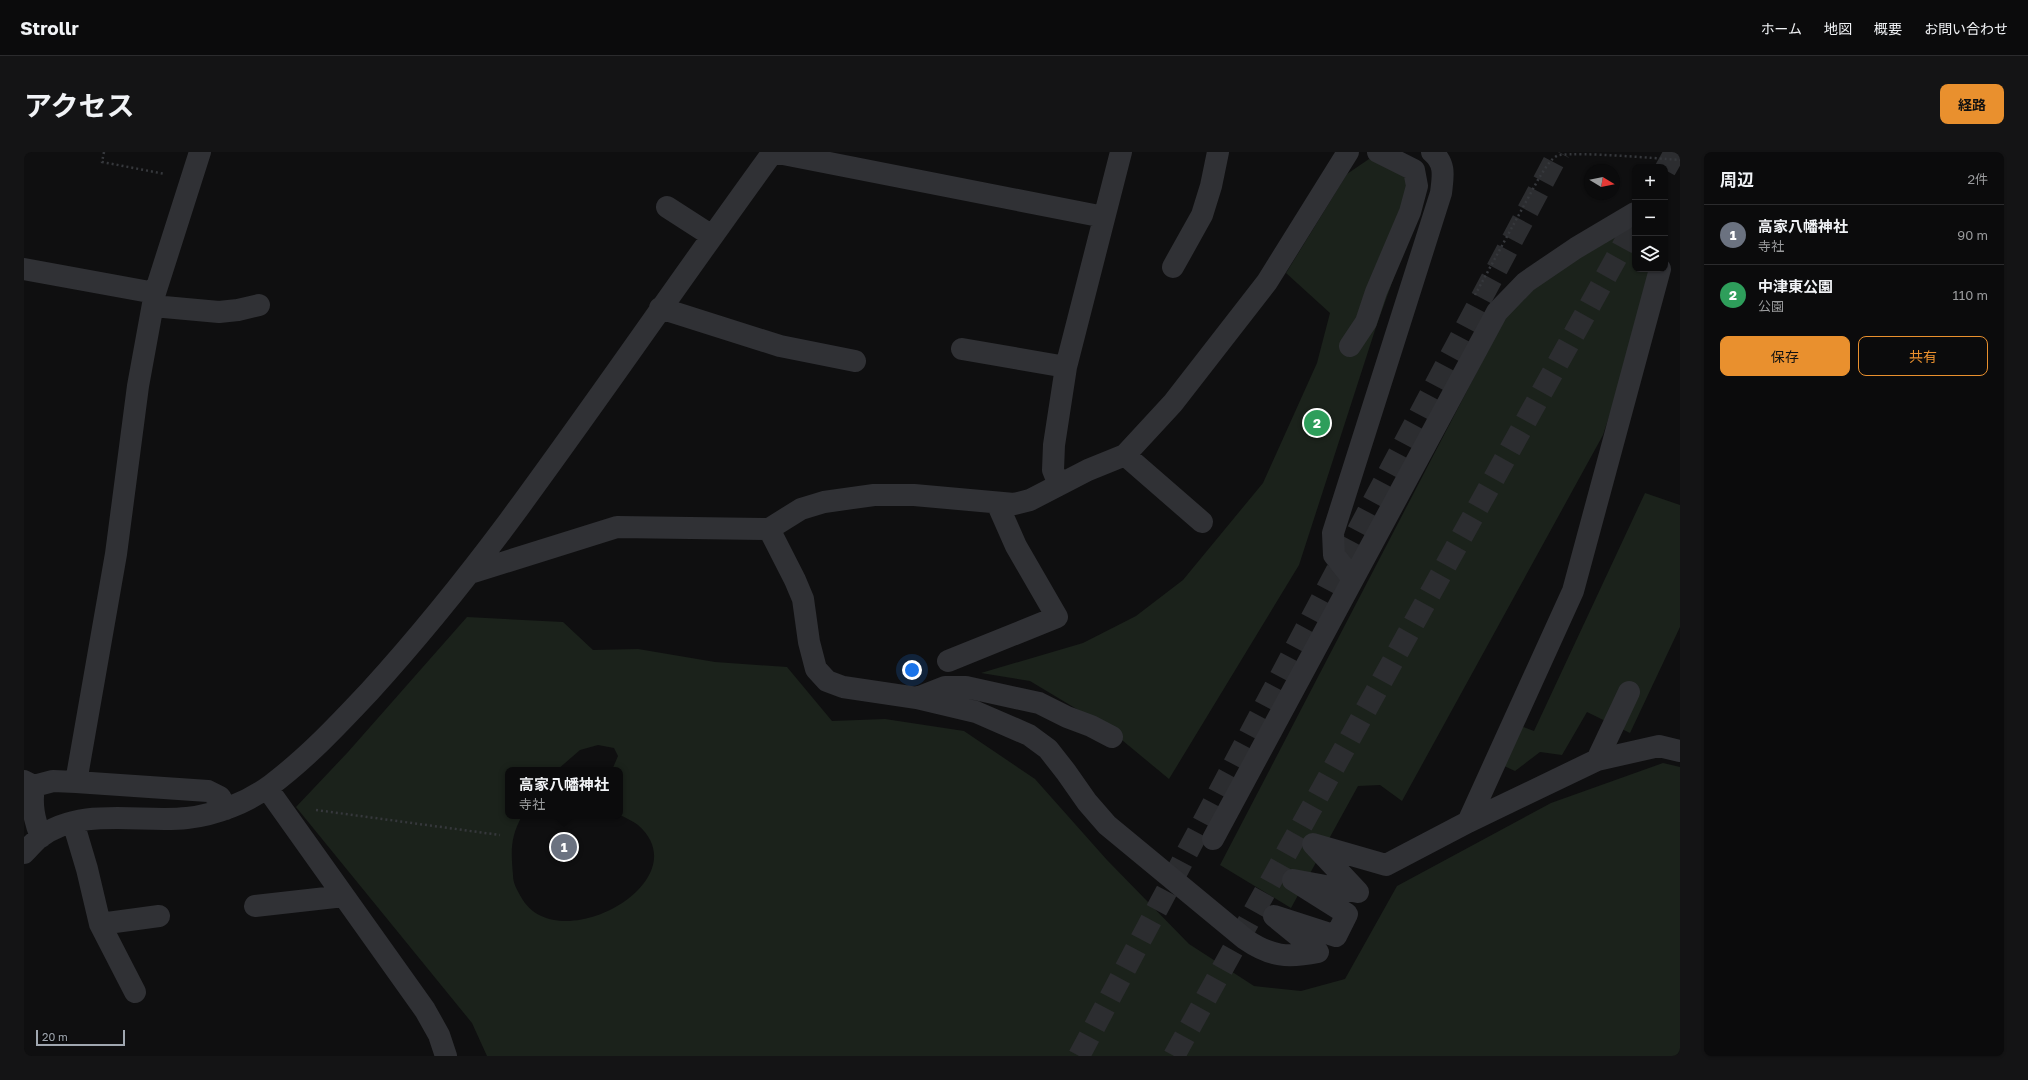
<!DOCTYPE html>
<html lang="ja">
<head>
<meta charset="utf-8">
<style>
  :root { --surface:#0b0b0c; --page:#141415; --text:#f1f3f6; --muted:#9a9b9d; --line:#2b2b2d; --accent:#e9902e }
  body { margin:0; font-family:"Golos Text","Noto Sans JP",sans-serif; background:var(--page); color:var(--text) }
  .controls { position:absolute; right:12px; top:12px; display:grid; overflow:hidden; border-radius:8px; box-shadow:0 1px 3px #0004 }
  .controls button { width:36px; height:36px; display:grid; place-items:center; padding:0; border:0; border-bottom:1px solid var(--line); background:var(--surface); color:var(--text); font:20px sans-serif }
  .compass { position:absolute; left:1560px; top:12px; width:36px; height:36px; border-radius:50%; background:var(--surface); box-shadow:0 1px 3px #0004; rotate:100deg }
  .scale { position:absolute; left:12px; bottom:10px; width:89px; box-sizing:border-box; padding-left:4px; border:2px solid #a0a7b0; border-top:0; font-size:11px; line-height:14px; white-space:nowrap; color:#a0a7b0; -webkit-text-stroke:3px #0a0a0b; paint-order:stroke }
  .you { position:absolute; left:888px; top:518px; width:14px; height:14px; margin:-10px; border:3px solid #fff; border-radius:50%; background:#1a73e8; box-shadow:0 0 0 6px #1a73e833 }
  .badge { display:grid; place-items:center; width:26px; height:26px; border-radius:50%; background:var(--accent); color:#fff; font-size:13px; font-weight:700 }
  .pin { position:absolute; translate:-50% -50%; border:2px solid #fff; box-shadow:0 1px 4px #0006 }
  .popup { position:absolute; left:481px; top:615px; width:118px; height:52px; box-sizing:border-box; display:grid; place-content:center; border-radius:8px; background:var(--surface); filter:drop-shadow(0 1px 3px #0005); font-size:13px; white-space:nowrap; color:var(--muted) }
  .popup b { font-size:15px; color:var(--text) }
  .popup::after { content:''; position:absolute; left:50%; top:100%; margin-left:-8px; border:8px solid transparent; border-top-color:var(--surface) }
  .list { margin:0; padding:0; list-style:none }
  h2 { display:flex; justify-content:space-between; align-items:center; height:52px; margin:0; padding:0 16px; font-size:17px }
  h2 small { font-size:13px; font-weight:400; color:var(--muted) }
  .list li { display:grid; grid-template-columns:26px 1fr auto; gap:12px; align-items:center; box-sizing:border-box; height:60px; padding:0 16px; border-top:1px solid var(--line) }
  .list b { display:block; font-size:15px; white-space:nowrap }
  .list p { margin:0; font-size:13px; white-space:nowrap; color:var(--muted) }
  .list em { font-size:13px; font-style:normal; color:var(--muted) }
  .actions { display:flex; gap:8px; padding:12px 16px }
  .actions a { flex:1; padding:9px 0; border:1px solid var(--accent); border-radius:8px; text-align:center; font-size:14px; color:var(--accent) }
  .actions .main { background:var(--accent); color:#111 }
  .icon { flex:none; width:22px; height:22px; fill:none; stroke:currentColor; stroke-width:2; stroke-linecap:round; stroke-linejoin:round }
  .map { position:relative; flex:none; width:1656px; height:904px; overflow:hidden; border-radius:8px }
  header { display:flex; align-items:center; gap:24px; box-sizing:border-box; height:56px; padding:0 20px; background:var(--surface); border-bottom:1px solid var(--line) }
  header strong { font-size:19px }
  nav { display:flex; gap:22px; margin-inline-start:auto; font-size:14px }
  .intro { display:flex; align-items:center; justify-content:space-between; box-sizing:border-box; height:96px; padding:0 24px }
  h1 { margin:0; font-size:28px }
  .button { padding:10px 18px; border-radius:8px; background:var(--accent); color:#111; font-size:14px; font-weight:700 }
  main { display:flex; gap:24px; padding:0 24px }
  aside { flex:1; background:var(--surface); border-radius:8px; box-shadow:0 1px 3px #0004 }
  .map>svg:first-child { display:block }
  .green { fill:#1b221b; fill-rule:evenodd }
  .lines { fill:none; stroke-linecap:round; stroke-linejoin:round }
  .primary-tunnel { stroke:#2c2d30; stroke-width:22; stroke-dasharray:22 11; stroke-linecap:butt }
  .path { stroke:#36383c; stroke-width:2.5; stroke-dasharray:2 3; stroke-linecap:butt }
  .street { stroke:#303135; stroke-width:22 }
</style>
</head>
<body>
<header>
<strong>Strollr</strong>
<nav><a>ホーム</a><a>地図</a><a>概要</a><a>お問い合わせ</a></nav>
</header>
<div class="intro"><h1>アクセス</h1><a class="button">経路</a></div>
<main>
<div class="map">
<svg width="1656" height="904" viewBox="0 0 1656 904">
  <rect width="100%" height="100%" fill="#0f0f10"/>
  <path class="green" d="M 1345,7 L 1381,24 L 1393,61 L 1352,175 L 1275,413 L 1145,627 L 1081,574 L 1006,529 L 957,521 L 1059,491 L 1112,464 L 1159,428 L 1239,331 L 1293,211 L 1306,161 L 1262,121 L 1323,22 Z
    M 1611,71 L 1611,117 L 1626,117 L 1606,201 L 1579,283 L 1378,649 L 1356,633 L 1334,634 L 1267,756 L 1196,713 L 1483,162 L 1511,133 Z
    M 1621,341 L 1656,353 L 1656,475 L 1606,581 L 1563,560 L 1538,603 L 1516,600 L 1491,619 L 1478,613 L 1497,574 L 1510,579 Z
    M 443,465 L 539,470 L 569,498 L 614,497 L 691,510 L 763,515 L 808,569 L 861,567 L 940,579 L 1011,627 L 1083,708 L 1165,792 L 1230,834 L 1277,839 L 1321,827 L 1373,734 L 1527,651 L 1639,611 L 1656,615 L 1656,904 L 463,904 L 448,871 L 272,655 L 324,600 ZM 574,593 L 590,596 L 594,604 L 588,618 L 596,618 L 596,663 C 602,666 609,669 614,673 C 678,729 533,810 497,745 C 493,737 489,732 489,723 C 487,699 486,686 498,664 L 484,664 L 484,618 L 533,618 L 556,598 Z"/>
  <g class="lines">
    <path class="primary-tunnel" d="M 1641,18 L 1651,0
      M 1055,904 L 1535,0
      M 1150,904 L 1611,72"/>
    <path class="path" d="M 80,0 L 78,10 L 141,22
      M 1451,143 L 1515,26 C 1520,19 1526,6 1535,3 C 1559,0 1628,6 1656,8
      M 292,658 L 476,683"/>
    <path class="street" d="M 749,0 L 1080,65
      M 643,55 L 688,84
      M 1149,115 L 1178,63 L 1187,34 L 1194,0
      M 0,117 L 131,141
      M 129,154 L 195,160 L 214,158 L 235,153
      M 636,156 L 756,194 L 831,209
      M 1326,194 L 1342,170 L 1352,140 L 1386,60 L 1393,34 L 1390,18 L 1354,0
      M 938,197 L 1042,215
      M 1101,303 L 1178,370
      M 1035,333 L 1029,318 L 1030,293 L 1042,215 L 1097,0
      M 745,377 L 771,428 L 779,447 L 785,490 L 792,517 L 803,529 L 819,535 L 893,546 L 952,560 L 1005,583 L 1024,597 L 1042,620 L 1063,650 L 1083,673 L 1221,787 C 1247,805 1264,806 1294,800 L 1250,764 L 1312,784 L 1323,762 L 1269,728 L 1334,740 L 1289,692 L 1362,713 L 1444,670 L 1573,608 L 1635,594 L 1656,599
      M 446,421 L 593,375 L 745,377 L 777,357 L 800,350 L 850,343 L 890,343 L 990,352 L 1006,348 L 1064,318 L 1101,303 L 1149,251 L 1243,130 L 1324,0
      M 1329,427 L 1310,403 L 1309,381 L 1417,41 C 1419,24 1422,12 1408,0
      M 924,509 L 1033,465 L 992,394 L 973,351
      M 893,546 L 921,535 L 942,535 L 1015,551 L 1043,565 L 1067,574 L 1088,585
      M 1573,608 L 1605,540
      M 0,629 L 10,634 C 7,653 10,667 17,685
      M 52,630 L 92,402 L 114,234 L 131,141 L 176,0
      M 10,634 L 29,629 L 52,630 L 184,639 L 196,645 L 202,657
      M 243,636 L 401,858 L 415,883 L 422,904
      M 49,670 L 63,717 L 76,772 L 111,840
      M 1444,670 L 1549,439 L 1636,117
      M 1189,687 L 1473,160 L 1502,130 L 1552,96 L 1611,61
      M 0,701 C 5,696 10,690 15,686 C 56,654 116,671 163,666 C 192,663 224,650 247,633 C 284,605 314,573 345,540 C 395,485 441,428 485,369 C 575,247 660,122 749,0
      M 231,754 L 320,744
      M 76,772 L 135,764"/>
  </g>
</svg>
<div class="controls">
<button>+</button>
<button>−</button>
<button><svg class="icon" aria-label="layers" viewBox="0 0 24 24"><path d="M12 4l9 5-9 5-9-5zM3 14l9 5 9-5"/></svg></button>
</div>
<svg class="compass" viewBox="-18 -18 36 36"><path d="M0-13l5 13h-10z" fill="#e53935"/><path d="M0 13l5-13h-10z" fill="#9a9b9d"/></svg>
<div class="scale">20 m</div>
<div class="you"></div>
<div class="pin badge" style="left:540px;top:695px;background:#6b7280">1</div>
<div class="popup"><b>高家八幡神社</b>寺社</div>
<div class="pin badge" style="left:1293px;top:271px;background:#2e9e5b">2</div>
</div>
<aside>
<h2>周辺<small>2件</small></h2>
<ul class="list">
<li><span class="badge" style="background:#6b7280">1</span><div><b>高家八幡神社</b><p>寺社</p></div><em>90 m</em></li>
<li><span class="badge" style="background:#2e9e5b">2</span><div><b>中津東公園</b><p>公園</p></div><em>110 m</em></li>
</ul>
<div class="actions"><a class="main">保存</a><a>共有</a></div>
</aside>
</main>
</body>
</html>
